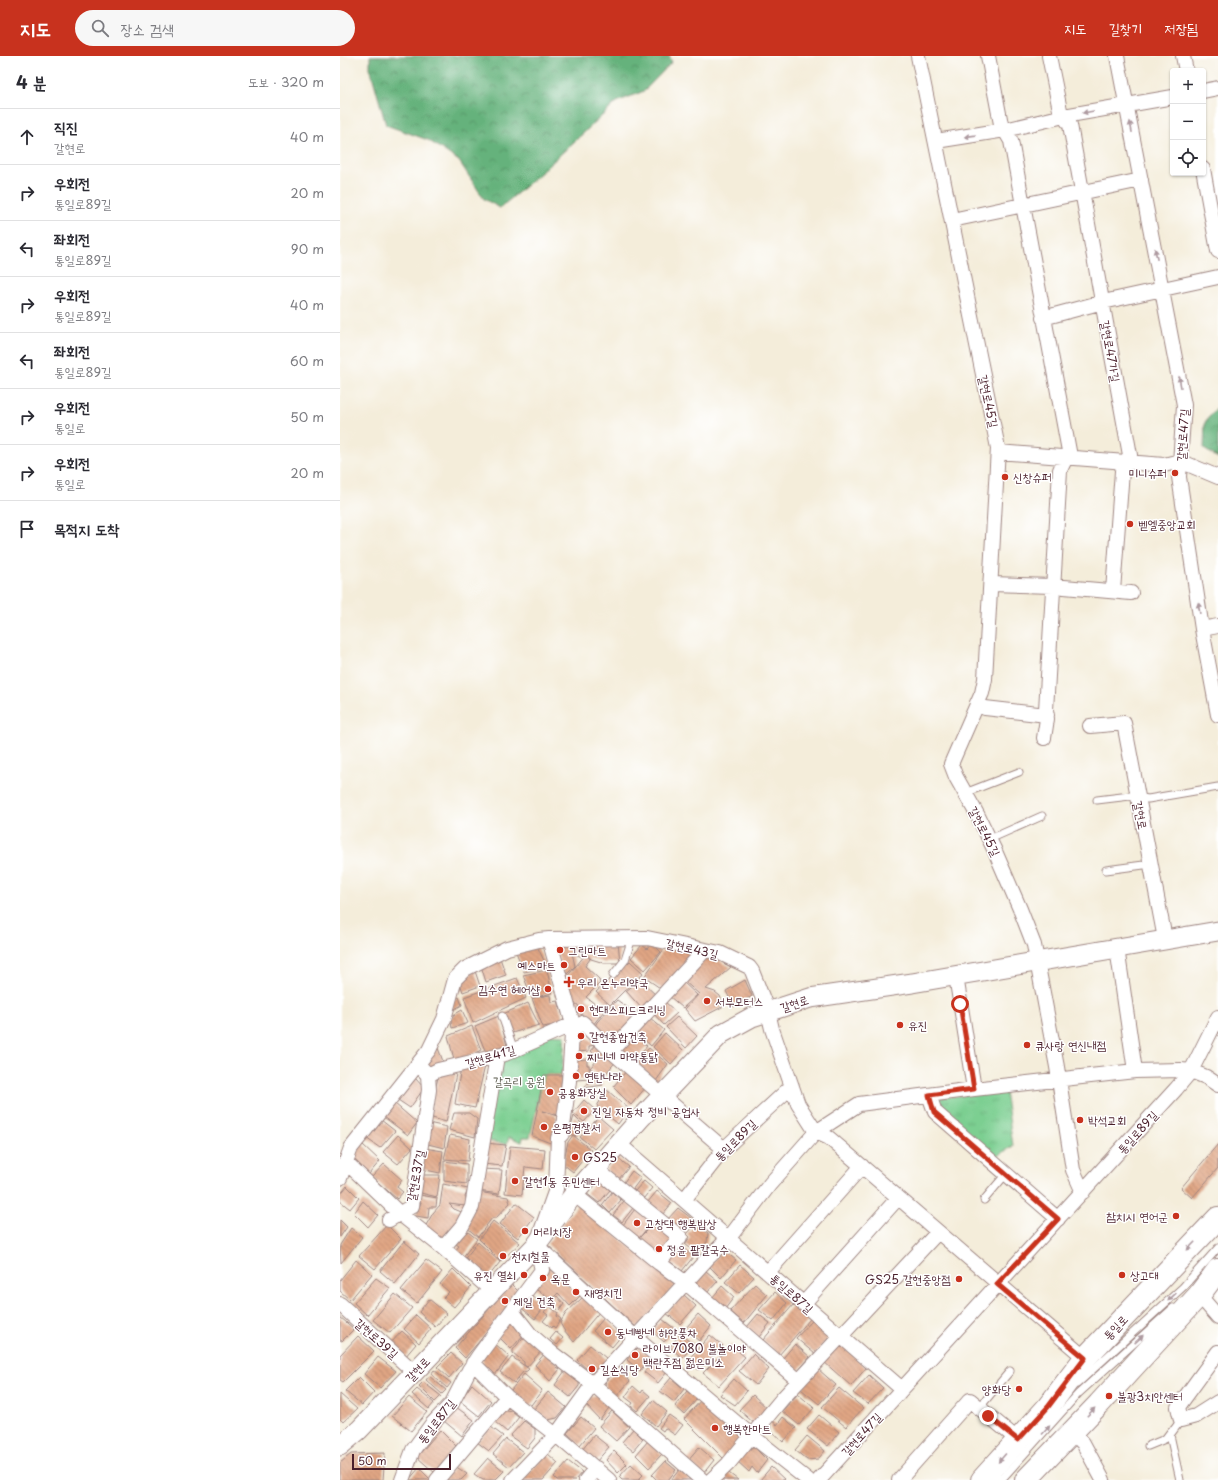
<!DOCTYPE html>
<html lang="ko">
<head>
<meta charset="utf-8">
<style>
  :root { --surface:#fff; --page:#f7f7f7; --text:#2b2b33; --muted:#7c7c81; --line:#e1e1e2; --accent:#c8321e }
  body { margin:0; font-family:"Playpen Sans","Poor Story",sans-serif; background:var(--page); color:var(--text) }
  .controls { position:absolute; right:12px; top:12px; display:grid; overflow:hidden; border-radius:4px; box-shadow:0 1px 3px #0004 }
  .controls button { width:36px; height:36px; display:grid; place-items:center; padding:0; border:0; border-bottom:1px solid var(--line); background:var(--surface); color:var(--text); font:20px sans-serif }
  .scale { position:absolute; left:12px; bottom:10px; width:99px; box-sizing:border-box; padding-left:4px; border:2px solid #4a1f2b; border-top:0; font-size:11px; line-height:14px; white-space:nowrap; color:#4a1f2b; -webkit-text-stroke:3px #fff; paint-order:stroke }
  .stop { position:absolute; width:12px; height:12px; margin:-9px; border:3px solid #c8321e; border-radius:50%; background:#fff }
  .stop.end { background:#c8321e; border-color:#fff; box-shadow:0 1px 4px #0008 }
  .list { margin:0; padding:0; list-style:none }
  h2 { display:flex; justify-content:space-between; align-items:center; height:52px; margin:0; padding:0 16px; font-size:17px }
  h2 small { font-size:13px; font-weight:400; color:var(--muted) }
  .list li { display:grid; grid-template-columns:26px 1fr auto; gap:12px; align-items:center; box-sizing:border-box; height:56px; padding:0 16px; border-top:1px solid var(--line) }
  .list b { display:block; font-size:15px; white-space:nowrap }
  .list p { margin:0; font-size:13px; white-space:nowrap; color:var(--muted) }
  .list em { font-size:13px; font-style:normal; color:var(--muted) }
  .icon { flex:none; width:22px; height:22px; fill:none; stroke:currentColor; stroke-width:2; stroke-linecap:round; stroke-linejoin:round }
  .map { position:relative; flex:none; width:878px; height:1424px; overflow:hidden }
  header { display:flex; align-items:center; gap:24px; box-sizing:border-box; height:56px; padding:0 20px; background:var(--accent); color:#fff }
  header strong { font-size:19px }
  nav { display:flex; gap:22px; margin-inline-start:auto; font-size:14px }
  .search { width:280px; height:36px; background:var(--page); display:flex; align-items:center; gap:10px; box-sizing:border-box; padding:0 14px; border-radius:22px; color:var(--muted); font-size:15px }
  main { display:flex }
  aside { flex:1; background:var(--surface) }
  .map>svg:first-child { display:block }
  .forest { fill:url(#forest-crowns); stroke:#586853 }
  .park { fill:url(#park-tufts); stroke:#63775e }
  .building { fill:url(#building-back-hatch) }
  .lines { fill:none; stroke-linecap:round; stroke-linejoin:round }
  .lane-casing { stroke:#9f8682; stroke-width:9 }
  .street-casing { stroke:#9f8682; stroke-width:16 }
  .secondary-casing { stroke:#9f8682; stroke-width:21 }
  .primary-casing { stroke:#9f8682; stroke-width:24 }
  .lane { stroke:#fff; stroke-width:7 }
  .street { stroke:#fff; stroke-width:14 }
  .secondary { stroke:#fff; stroke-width:19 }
  .primary { stroke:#fff; stroke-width:22 }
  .oneway { fill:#ae9aa0 }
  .route { stroke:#c8321e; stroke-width:5 }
  .poi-dot { fill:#c8321e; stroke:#fff; stroke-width:1.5 }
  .labels { text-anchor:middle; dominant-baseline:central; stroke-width:3; stroke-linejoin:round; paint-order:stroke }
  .street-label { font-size:12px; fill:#4a1f2b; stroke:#fff }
  .poi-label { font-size:12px; fill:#4a1f2b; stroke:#fff; text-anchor:start }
  .park-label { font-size:12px; fill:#5c5d4f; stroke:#fff }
</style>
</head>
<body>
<header>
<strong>지도</strong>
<div class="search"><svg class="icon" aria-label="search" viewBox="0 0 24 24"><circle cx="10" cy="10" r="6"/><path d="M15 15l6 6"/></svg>장소 검색</div>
<nav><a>지도</a><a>길찾기</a><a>저장됨</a></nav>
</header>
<main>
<aside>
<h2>4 분<small>도보 · 320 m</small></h2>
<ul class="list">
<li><svg class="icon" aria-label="ahead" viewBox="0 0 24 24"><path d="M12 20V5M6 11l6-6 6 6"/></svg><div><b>직진</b><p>갈현로</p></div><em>40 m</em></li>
<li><svg class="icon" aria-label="right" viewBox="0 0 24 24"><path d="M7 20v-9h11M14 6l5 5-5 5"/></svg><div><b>우회전</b><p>통일로89길</p></div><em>20 m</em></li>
<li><svg class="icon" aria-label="left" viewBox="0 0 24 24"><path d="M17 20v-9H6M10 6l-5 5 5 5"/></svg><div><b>좌회전</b><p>통일로89길</p></div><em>90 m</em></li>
<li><svg class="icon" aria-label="right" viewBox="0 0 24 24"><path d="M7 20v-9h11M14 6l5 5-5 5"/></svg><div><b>우회전</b><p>통일로89길</p></div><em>40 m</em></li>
<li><svg class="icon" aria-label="left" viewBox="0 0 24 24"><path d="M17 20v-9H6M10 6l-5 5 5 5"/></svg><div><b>좌회전</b><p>통일로89길</p></div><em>60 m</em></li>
<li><svg class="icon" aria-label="right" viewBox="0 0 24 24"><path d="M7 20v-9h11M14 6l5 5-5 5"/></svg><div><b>우회전</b><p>통일로</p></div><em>50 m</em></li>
<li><svg class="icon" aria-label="right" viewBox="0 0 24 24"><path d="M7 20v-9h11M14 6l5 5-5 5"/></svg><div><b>우회전</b><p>통일로</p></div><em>20 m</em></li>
<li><svg class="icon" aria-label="arrive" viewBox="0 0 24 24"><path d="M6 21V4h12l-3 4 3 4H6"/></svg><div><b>목적지 도착</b></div></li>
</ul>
</aside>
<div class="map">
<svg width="878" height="1424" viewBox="0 0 878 1424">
  <defs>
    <pattern id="forest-crowns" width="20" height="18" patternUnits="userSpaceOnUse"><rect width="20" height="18" fill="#65b27b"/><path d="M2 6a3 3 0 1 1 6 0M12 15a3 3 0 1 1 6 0" fill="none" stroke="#559065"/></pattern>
    <pattern id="park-tufts" width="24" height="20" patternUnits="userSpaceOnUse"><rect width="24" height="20" fill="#7ccf91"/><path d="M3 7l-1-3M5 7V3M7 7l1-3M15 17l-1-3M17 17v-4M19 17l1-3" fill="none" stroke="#6db17d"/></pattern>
    <pattern id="building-back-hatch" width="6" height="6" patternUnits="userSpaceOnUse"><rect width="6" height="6" fill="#e0a684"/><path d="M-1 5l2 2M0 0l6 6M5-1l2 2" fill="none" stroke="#b8876c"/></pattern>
  </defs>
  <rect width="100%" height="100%" fill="#fff"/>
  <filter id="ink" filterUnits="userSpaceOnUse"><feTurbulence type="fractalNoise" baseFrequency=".025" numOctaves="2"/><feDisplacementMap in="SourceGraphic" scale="8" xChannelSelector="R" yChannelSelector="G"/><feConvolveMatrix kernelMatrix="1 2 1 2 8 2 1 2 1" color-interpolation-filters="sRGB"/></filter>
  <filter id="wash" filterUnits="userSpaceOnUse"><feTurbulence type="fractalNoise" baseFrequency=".012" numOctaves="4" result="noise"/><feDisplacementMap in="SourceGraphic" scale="16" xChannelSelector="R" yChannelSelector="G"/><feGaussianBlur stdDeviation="0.9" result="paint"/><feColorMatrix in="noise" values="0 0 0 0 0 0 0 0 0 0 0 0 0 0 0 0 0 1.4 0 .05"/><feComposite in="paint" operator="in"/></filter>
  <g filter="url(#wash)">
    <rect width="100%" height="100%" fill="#f4edda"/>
    <path class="forest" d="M 30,0 L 329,0 L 332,6 L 304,35 L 277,46 L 194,123 L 160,152 L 144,143 L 119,105 L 88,84 L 46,69 L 30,12 Z
      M 878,350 L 878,402 L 864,393 L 865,366 Z"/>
    <path class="park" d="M 210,978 L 225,979 L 222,1019 L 204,1019 L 190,1081 L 183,1081 L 182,1086 L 169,1081 L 167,1088 L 147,1085 L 157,1000 Z
      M 665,1035 L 673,1090 L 654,1102 L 599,1055 L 596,1042 Z"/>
    <g id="blocks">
      <path class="building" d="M 240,883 L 242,901 L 232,897 L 235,910 L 224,921 L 215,889 Z
        M 278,885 L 280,907 L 264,907 L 251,903 L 246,897 L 247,886 Z
        M 312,887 L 321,896 L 305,914 L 291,902 L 302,889 L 307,893 Z
        M 327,889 L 355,895 L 323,934 L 304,921 Z
        M 197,890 L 207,911 L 184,916 L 176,896 Z
        M 246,898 L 250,903 L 245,910 L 259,923 L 260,927 L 246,941 L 264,955 L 252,970 L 242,961 L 238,949 L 232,946 L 225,923 Z
        M 368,899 L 391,911 L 366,933 L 375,936 L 380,940 L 384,950 L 355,965 L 345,953 L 359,938 L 344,925 Z
        M 160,902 L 166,919 L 146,926 L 142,913 Z
        M 290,905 L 303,917 L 297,925 L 285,934 L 270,949 L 256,936 Z
        M 207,914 L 212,937 L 193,942 L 210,939 L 211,946 L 218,945 L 224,963 L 220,968 L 203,971 L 183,919 Z
        M 135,915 L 140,930 L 123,936 L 119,924 Z
        M 177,922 L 186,942 L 133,967 L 124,941 Z
        M 300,924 L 318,941 L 303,954 L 286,935 Z
        M 405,924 L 412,940 L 394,951 L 386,935 Z
        M 342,925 L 357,939 L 343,952 L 329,940 Z
        M 119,941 L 122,949 L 113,954 L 112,945 Z
        M 277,944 L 295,957 L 298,964 L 275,988 L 254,972 L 257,966 Z
        M 323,944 L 337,957 L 324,969 L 312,956 Z
        M 188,947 L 199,969 L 172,977 L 163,958 Z
        M 122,954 L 128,967 L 112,972 L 110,961 Z
        M 159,960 L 168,993 L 147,999 L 135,970 Z
        M 308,960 L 324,974 L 311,990 L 296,976 Z
        M 337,961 L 357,980 L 346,992 L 326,971 Z
        M 132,970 L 141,994 L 115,1007 L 108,980 Z
        M 243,977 L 256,989 L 249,990 L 249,995 L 237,996 L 236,981 Z
        M 292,977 L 307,990 L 294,1006 L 279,992 Z
        M 325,977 L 343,994 L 331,1008 L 313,991 Z
        M 257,988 L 277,1004 L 262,1022 L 250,1012 L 259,1002 L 251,995 Z
        M 98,992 L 104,1008 L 91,1013 L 86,1007 Z
        M 309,992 L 328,1008 L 316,1025 L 296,1007 Z
        M 247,1003 L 247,1009 L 249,1009 L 250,1023 L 236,1024 L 235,1004 Z
        M 139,1008 L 145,1010 L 135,1052 L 115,1048 L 121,1011 Z
        M 287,1014 L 306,1031 L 291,1049 L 273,1031 Z
        M 99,1017 L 116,1018 L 106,1066 L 89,1061 Z
        M 204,1019 L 222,1019 L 218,1059 L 202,1055 L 217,1060 L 213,1088 L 192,1080 Z
        M 253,1020 L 263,1029 L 244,1032 L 249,1026 Z
        M 75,1022 L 84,1032 L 70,1052 L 58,1044 Z
        M 267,1034 L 289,1053 L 278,1068 L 257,1050 Z
        M 244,1044 L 255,1054 L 244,1066 L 233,1057 Z
        M 54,1047 L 77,1067 L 68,1079 L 44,1061 Z
        M 114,1057 L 129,1057 L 137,1063 L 135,1081 L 109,1074 Z
        M 234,1060 L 245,1071 L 236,1080 L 229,1078 Z
        M 259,1061 L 273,1073 L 254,1093 L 240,1081 Z
        M 41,1064 L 55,1075 L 40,1092 L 26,1082 Z
        M 88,1067 L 107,1071 L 104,1092 L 84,1087 Z
        M 58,1079 L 72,1092 L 58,1108 L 43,1096 Z
        M 110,1079 L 130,1083 L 128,1105 L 104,1103 Z
        M 233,1079 L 251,1094 L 233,1116 L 223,1108 L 228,1086 Z
        M 145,1087 L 166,1089 L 162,1110 L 143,1108 Z
        M 22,1088 L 40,1105 L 29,1118 L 11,1103 Z
        M 878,1088 L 878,1112 L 852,1142 L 841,1132 Z
        M 170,1090 L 205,1093 L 203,1113 L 185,1111 L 182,1139 L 165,1137 Z
        M 84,1092 L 103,1095 L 100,1117 L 81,1113 Z
        M 277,1101 L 289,1111 L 278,1124 L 266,1114 Z
        M 104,1105 L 127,1108 L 127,1128 L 104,1125 Z
        M 44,1108 L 62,1124 L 57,1131 L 63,1136 L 57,1143 L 32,1121 Z
        M 141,1113 L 162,1114 L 159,1138 L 138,1135 Z
        M 292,1115 L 301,1122 L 292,1134 L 284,1126 Z
        M 78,1119 L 100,1119 L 97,1141 L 77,1136 Z
        M 257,1124 L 270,1134 L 259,1147 L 246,1137 Z
        M 304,1125 L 312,1132 L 303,1143 L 294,1136 Z
        M 103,1128 L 128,1133 L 125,1141 L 127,1145 L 125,1150 L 109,1148 L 114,1153 L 124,1157 L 102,1183 L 85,1171 L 93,1157 L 100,1149 Z
        M 7,1130 L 19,1142 L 10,1153 L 0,1145 L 0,1139 Z
        M 317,1135 L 332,1147 L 322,1159 L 307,1147 Z
        M 138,1136 L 168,1141 L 170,1147 L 156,1162 L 152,1162 L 138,1181 L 126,1171 Z
        M 272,1136 L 281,1144 L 270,1157 L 262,1149 Z
        M 80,1139 L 97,1142 L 96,1151 L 89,1151 L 88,1162 L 76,1160 L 81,1146 L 75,1144 Z
        M 23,1145 L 38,1159 L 28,1171 L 14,1157 Z
        M 284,1145 L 293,1152 L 282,1166 L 273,1159 Z
        M 176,1147 L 194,1161 L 178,1182 L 160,1168 Z
        M 238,1148 L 336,1229 L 297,1272 L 207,1188 Z
        M 338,1152 L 351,1162 L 341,1174 L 327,1164 Z
        M 295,1153 L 312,1166 L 300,1181 L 314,1167 L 336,1182 L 320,1202 L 283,1169 Z
        M 0,1164 L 7,1171 L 0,1181 Z
        M 153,1165 L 180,1187 L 161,1205 L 139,1183 Z
        M 356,1168 L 368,1177 L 367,1186 L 356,1197 L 345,1188 L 350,1181 L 347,1178 Z
        M 47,1169 L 61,1183 L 35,1213 L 19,1200 Z
        M 11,1172 L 22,1181 L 1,1207 L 0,1189 Z
        M 123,1172 L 137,1183 L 122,1202 L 115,1195 L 119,1190 L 113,1186 Z
        M 64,1185 L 79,1198 L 55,1228 L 40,1215 Z
        M 138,1186 L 160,1206 L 146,1224 L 123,1205 Z
        M 341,1190 L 353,1201 L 342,1215 L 329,1205 Z
        M 380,1197 L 387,1197 L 396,1204 L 381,1222 L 369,1210 Z
        M 16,1204 L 32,1218 L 10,1244 L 0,1235 L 0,1224 Z
        M 86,1204 L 102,1216 L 77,1247 L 61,1234 Z
        M 206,1209 L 240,1240 L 230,1250 L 218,1237 L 211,1244 L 194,1232 Z
        M 400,1209 L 414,1221 L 399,1237 L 385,1226 Z
        M 113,1213 L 131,1231 L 114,1251 L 103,1242 L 109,1236 L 100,1228 Z
        M 366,1215 L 378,1225 L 366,1238 L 354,1228 Z
        M 36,1222 L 50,1232 L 27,1259 L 14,1247 Z
        M 171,1228 L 180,1237 L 125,1302 L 115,1292 Z
        M 415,1228 L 427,1239 L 404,1267 L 390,1255 Z
        M 382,1230 L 394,1241 L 385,1253 L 372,1242 Z
        M 435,1236 L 447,1247 L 433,1265 L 419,1254 Z
        M 188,1237 L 205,1250 L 195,1263 L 179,1250 Z
        M 55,1238 L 72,1252 L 50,1277 L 33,1264 Z
        M 344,1239 L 356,1250 L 340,1268 L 326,1257 Z
        M 217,1240 L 224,1248 L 219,1255 L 211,1246 Z
        M 243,1241 L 261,1254 L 234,1286 L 224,1274 L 220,1267 L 226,1257 Z
        M 89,1243 L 107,1258 L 95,1271 L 79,1256 Z
        M 453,1249 L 470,1263 L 439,1299 L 423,1284 Z
        M 209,1250 L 218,1257 L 217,1260 L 221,1263 L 215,1272 L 213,1270 L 212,1272 L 203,1265 L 208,1259 L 204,1256 Z
        M 358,1258 L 371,1270 L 359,1285 L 345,1273 Z
        M 418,1258 L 430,1267 L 419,1281 L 407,1271 Z
        M 76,1259 L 91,1273 L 79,1287 L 64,1273 Z
        M 0,1261 L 14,1273 L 2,1285 L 0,1284 Z
        M 170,1262 L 186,1276 L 171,1293 L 157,1279 Z
        M 264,1262 L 283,1278 L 272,1291 L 253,1275 Z
        M 322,1263 L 335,1273 L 324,1286 L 314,1277 L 316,1270 Z
        M 472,1265 L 490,1280 L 475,1298 L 456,1282 Z
        M 62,1275 L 76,1288 L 65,1301 L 50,1288 Z
        M 216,1276 L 223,1282 L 217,1289 L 210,1283 Z
        M 340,1278 L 354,1289 L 342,1302 L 330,1291 Z
        M 185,1279 L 202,1294 L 187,1311 L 184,1309 L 184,1306 L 173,1297 L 173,1294 Z
        M 370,1279 L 383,1290 L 359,1314 L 347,1305 Z
        M 18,1280 L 34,1295 L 3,1326 L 0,1324 L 0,1299 Z
        M 499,1285 L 526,1312 L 511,1330 L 483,1305 Z
        M 153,1286 L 169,1300 L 155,1319 L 143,1311 L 142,1301 Z
        M 455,1288 L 470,1301 L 458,1315 L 443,1302 Z
        M 250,1289 L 266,1302 L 265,1304 L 266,1307 L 259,1314 L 250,1316 L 237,1304 Z
        M 391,1289 L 405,1301 L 379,1330 L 363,1317 Z
        M 300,1293 L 310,1301 L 300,1315 L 287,1304 L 294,1294 Z
        M 111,1297 L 122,1307 L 109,1322 L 97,1311 Z
        M 205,1297 L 219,1308 L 217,1311 L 220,1313 L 210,1325 L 195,1309 Z
        M 413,1298 L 429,1313 L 416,1329 L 399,1315 Z
        M 38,1301 L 56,1315 L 40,1332 L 24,1318 Z
        M 172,1301 L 189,1313 L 187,1315 L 183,1316 L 174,1327 L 160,1316 Z
        M 313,1304 L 327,1316 L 318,1327 L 304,1316 Z
        M 227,1312 L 239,1323 L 239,1330 L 230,1341 L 215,1329 Z
        M 277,1313 L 290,1325 L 275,1342 L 266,1334 L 265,1327 Z
        M 478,1313 L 496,1329 L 479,1348 L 461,1333 Z
        M 94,1314 L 111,1327 L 107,1332 L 91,1318 Z
        M 184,1318 L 202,1334 L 189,1352 L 171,1334 Z
        M 529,1319 L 543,1332 L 528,1348 L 513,1337 Z
        M 89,1320 L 106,1334 L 102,1338 L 86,1324 Z
        M 19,1321 L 34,1336 L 22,1349 L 5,1335 Z
        M 331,1322 L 344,1333 L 334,1346 L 320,1335 Z
        M 394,1323 L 407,1335 L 395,1349 L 380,1339 Z
        M 83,1326 L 101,1340 L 95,1346 L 79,1330 Z
        M 132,1328 L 151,1345 L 139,1360 L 120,1345 Z
        M 293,1330 L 301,1337 L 303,1334 L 310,1340 L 297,1355 L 291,1350 L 293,1347 L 285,1341 Z
        M 499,1332 L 523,1352 L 506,1371 L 482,1351 Z
        M 77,1333 L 94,1347 L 89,1353 L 72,1338 Z
        M 347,1335 L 357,1343 L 344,1358 L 335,1350 Z
        M 208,1336 L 226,1351 L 217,1362 L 208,1364 L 194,1353 Z
        M 0,1338 L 17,1353 L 3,1366 L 0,1363 Z
        M 458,1338 L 474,1352 L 459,1369 L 442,1355 Z
        M 259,1339 L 271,1349 L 260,1364 L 245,1348 L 251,1340 Z
        M 413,1339 L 428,1353 L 415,1368 L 399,1354 Z
        M 69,1341 L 87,1356 L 71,1375 L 52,1360 Z
        M 362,1343 L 408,1381 L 386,1405 L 344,1363 Z
        M 313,1344 L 327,1356 L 316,1370 L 302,1358 Z
        M 116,1351 L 134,1364 L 122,1380 L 104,1365 Z
        M 171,1354 L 179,1361 L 167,1376 L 155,1366 L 162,1356 Z
        M 272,1355 L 289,1371 L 276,1385 L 259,1370 Z
        M 329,1359 L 343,1369 L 335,1379 L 325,1372 L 323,1375 L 319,1372 Z
        M 479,1359 L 499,1376 L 488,1390 L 467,1373 Z
        M 241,1361 L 254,1372 L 240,1389 L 227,1377 Z
        M 443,1361 L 456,1372 L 443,1386 L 431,1375 L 430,1363 L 437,1369 Z
        M 184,1365 L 195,1373 L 195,1382 L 187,1392 L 170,1380 Z
        M 151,1371 L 163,1380 L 149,1395 L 137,1386 Z
        M 293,1373 L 303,1383 L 293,1395 L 282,1386 Z
        M 100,1374 L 116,1390 L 95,1417 L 77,1401 Z
        M 254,1379 L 269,1391 L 256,1406 L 242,1394 Z
        M 467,1380 L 485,1395 L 478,1403 L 467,1404 L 455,1394 Z
        M 166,1383 L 183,1396 L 169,1411 L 153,1398 Z
        M 308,1385 L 322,1398 L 309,1412 L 296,1399 Z
        M 359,1391 L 374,1404 L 363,1418 L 347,1405 Z
        M 414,1391 L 427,1404 L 417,1417 L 412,1411 L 409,1416 L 396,1404 L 406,1392 Z
        M 274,1395 L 287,1408 L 278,1417 L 266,1404 Z
        M 45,1397 L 43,1424 L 0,1424 L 0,1407 L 11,1398 Z
        M 207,1397 L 218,1407 L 203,1424 L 183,1424 Z
        M 148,1402 L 164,1415 L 155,1424 L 143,1424 L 134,1418 Z
        M 228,1405 L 242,1416 L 235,1424 L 217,1424 L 214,1421 Z
        M 325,1405 L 336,1414 L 328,1424 L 317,1424 L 312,1419 Z
        M 291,1408 L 303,1419 L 298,1424 L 282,1424 L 279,1421 Z
        M 115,1410 L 127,1418 L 121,1424 L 104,1424 Z
        M 431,1411 L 445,1424 L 420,1424 Z
        M 79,1412 L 91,1424 L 69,1424 Z
        M 339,1414 L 351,1424 L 331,1424 Z
        M 385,1414 L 398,1424 L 377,1424 Z"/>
    </g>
  </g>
  <g filter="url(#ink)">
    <use href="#blocks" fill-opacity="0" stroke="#9f8682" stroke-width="1"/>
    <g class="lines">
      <defs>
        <path id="lane" d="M 625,737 L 679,716
          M 757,744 L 790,740 L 808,743 L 878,731
          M 650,783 L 702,760
          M 766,814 L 811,808
          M 273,919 L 285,904 L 292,882
          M 162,960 L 174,994
          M 644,1144 L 666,1118
          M 737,1328 L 843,1231 L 878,1192
          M 639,1352 L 670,1315
          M 808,1390 L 825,1383 L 831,1375
          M 661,1424 L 738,1338 L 833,1252
          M 840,1424 L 830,1379 L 841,1364"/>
        <path id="street" d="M 578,0 L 658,392 L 645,623 L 642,637 L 611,708 L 616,721 L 638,760 L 654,793 L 680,853 L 694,889 L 717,1011 L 733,1114 L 743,1136
          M 648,0 L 661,68 L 671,85 L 729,395 L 720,414 L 706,654 L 707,663 L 704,682
          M 709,0 L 720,54 L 730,69 L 790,399 L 782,415 L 773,535
          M 777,0 L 844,349 L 839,421 L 862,573 L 878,659
          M 843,0 L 846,15
          M 863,35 L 878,32
          M 596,85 L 665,74 L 724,60 L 833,41
          M 863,113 L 878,195
          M 612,164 L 801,124
          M 703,262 L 763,246 L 878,221
          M 658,396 L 824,409 L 840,405 L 878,421
          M 651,528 L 713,530 L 791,537
          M 862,573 L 878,570
          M 637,647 L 645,652 L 707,659
          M 750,670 L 784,667 L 825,883
          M 777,892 L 795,1015
          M 616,920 L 634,1033
          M 234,972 L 243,967 L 271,995 L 384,1093
          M 271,995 L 365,894
          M 88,1019 L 98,1014 L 165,998 L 233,968
          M 589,1039 L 595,1056 L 718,1163
          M 278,1087 L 562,1333
          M 6,1106 L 59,1157 L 103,1192 L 152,1235
          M 256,1113 L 340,1181 L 319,1207
          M 0,1122 L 11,1092 L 89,994 L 104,963 L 115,923 L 125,913 L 167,892 L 199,884 L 209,883 L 307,882 L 380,897 L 409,911 L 412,915 L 428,956 L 432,973 L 458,1048 L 476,1076 L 489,1082 L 745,1302
          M 234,1138 L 319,1207 L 346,1227 L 459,1325
          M 344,1144 L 384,1093 L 452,1030
          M 49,1164 L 72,1150 L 89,1034 L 88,1019 L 78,1008
          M 196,1189 L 296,1282 L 412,1380 L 468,1424
          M 103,1192 L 122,1170 L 132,1151 L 157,1000
          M 428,1216 L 522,1110
          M 859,1239 L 878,1261
          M 464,1247 L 558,1142
          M 0,1248 L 74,1316
          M 172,1255 L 190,1278 L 212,1297 L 253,1328 L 362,1424
          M 878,1296 L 838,1351 L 841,1364 L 856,1360 L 878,1346
          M 133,1307 L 167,1341 L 216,1379 L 269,1424
          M 732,1376 L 743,1387 L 763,1424
          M 62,1424 L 73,1394 L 92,1368 L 112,1347 L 129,1314 L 139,1299 L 202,1214 L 196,1189 L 216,1133 L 218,1082 L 222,1078 L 229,1025 L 232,978 L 234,972 L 209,883
          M 97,1424 L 167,1341
          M 173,1424 L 216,1379 L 253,1328 L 367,1203 L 389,1182 L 430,1128 L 476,1076 L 519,1048 L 634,1033 L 795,1015 L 841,1014 L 851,1015 L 866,1021 L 878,1029
          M 246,1424 L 256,1412
          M 371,1424 L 388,1408 L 442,1343 L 598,1176
          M 479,1424 L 836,1033 L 851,1015 L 878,961
          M 559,1424 L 630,1344 L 678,1384"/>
        <path id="secondary" d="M 0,1390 L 19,1374 L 196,1189 L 234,1138 L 300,1063 L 381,978 L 412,961 L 470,942 L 572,927 L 878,875"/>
        <path id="primary" d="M 642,1424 L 708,1351 L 745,1302 L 878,1162
          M 686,1424 L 759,1348 L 859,1239 L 878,1214"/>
      </defs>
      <use href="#lane" class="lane-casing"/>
      <use href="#street" class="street-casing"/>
      <use href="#secondary" class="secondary-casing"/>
      <use href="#primary" class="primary-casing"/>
      <use href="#lane" class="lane"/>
      <use href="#street" class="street"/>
      <use href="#secondary" class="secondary"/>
      <use href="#primary" class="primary"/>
    </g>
    <defs><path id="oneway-solid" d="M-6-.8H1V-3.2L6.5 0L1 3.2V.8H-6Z"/></defs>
    <g class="oneway">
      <use href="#oneway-solid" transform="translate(748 56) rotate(170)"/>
      <use href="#oneway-solid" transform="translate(791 71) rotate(-101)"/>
      <use href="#oneway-solid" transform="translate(630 80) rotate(172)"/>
      <use href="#oneway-solid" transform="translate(816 198) rotate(-101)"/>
      <use href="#oneway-solid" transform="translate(840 326) rotate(-100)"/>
      <use href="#oneway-solid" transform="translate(859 552) rotate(-99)"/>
      <use href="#oneway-solid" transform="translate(851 1190) rotate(134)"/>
      <use href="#oneway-solid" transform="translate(832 1241) rotate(137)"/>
      <use href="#oneway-solid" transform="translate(799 1283) rotate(-43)"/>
      <use href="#oneway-solid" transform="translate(751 1356) rotate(-46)"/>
      <use href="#oneway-solid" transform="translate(706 1374) rotate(-48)"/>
      <use href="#oneway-solid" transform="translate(662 1402) rotate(131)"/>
    </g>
  </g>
  <g class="lines" filter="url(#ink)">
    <path class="route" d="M 620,948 L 634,1033 L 589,1039 L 594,1056 L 718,1163 L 657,1228 L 745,1302 L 708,1351 L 678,1384 L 648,1360"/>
  </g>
  <g class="poi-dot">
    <circle cx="835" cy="417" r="4"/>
    <circle cx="665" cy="421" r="4"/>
    <circle cx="790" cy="468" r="4"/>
    <circle cx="220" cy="894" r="4"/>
    <circle cx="224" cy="909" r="4"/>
    <path d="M227 920h4v4h4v4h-4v4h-4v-4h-4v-4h4z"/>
    <circle cx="208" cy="933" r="4"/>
    <circle cx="367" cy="945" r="4"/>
    <circle cx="241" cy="953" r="4"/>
    <circle cx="560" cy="969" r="4"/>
    <circle cx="241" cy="980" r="4"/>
    <circle cx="687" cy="989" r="4"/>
    <circle cx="239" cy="1000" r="4"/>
    <circle cx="236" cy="1020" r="4"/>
    <circle cx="210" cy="1036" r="4"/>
    <circle cx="244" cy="1055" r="4"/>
    <circle cx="740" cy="1064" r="4"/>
    <circle cx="204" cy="1071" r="4"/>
    <circle cx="235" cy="1101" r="4"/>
    <circle cx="175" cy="1125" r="4"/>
    <circle cx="836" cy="1160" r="4"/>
    <circle cx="297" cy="1167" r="4"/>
    <circle cx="185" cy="1175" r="4"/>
    <circle cx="319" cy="1193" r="4"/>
    <circle cx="163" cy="1200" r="4"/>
    <circle cx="184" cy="1219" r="4"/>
    <circle cx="782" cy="1219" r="4"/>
    <circle cx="203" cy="1222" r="4"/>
    <circle cx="619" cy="1223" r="4"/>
    <circle cx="236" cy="1236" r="4"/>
    <circle cx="165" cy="1245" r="4"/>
    <circle cx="268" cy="1276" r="4"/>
    <circle cx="295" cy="1299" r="4"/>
    <circle cx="252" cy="1313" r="4"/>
    <circle cx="679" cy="1333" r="4"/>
    <circle cx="769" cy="1340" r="4"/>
    <circle cx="375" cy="1372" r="4"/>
  </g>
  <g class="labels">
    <g class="street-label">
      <text transform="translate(771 295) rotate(80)">갈현로47가길</text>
      <text transform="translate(649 345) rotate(78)">갈현로45길</text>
      <text transform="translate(842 379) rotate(-86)">갈현로47길</text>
      <text transform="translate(801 759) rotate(79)">갈현로</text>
      <text transform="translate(645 775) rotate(63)">갈현로45길</text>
      <text transform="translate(352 892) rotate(13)">갈현로43길</text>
      <text transform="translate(454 947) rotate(-18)">갈현로</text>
      <text transform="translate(150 1000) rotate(-17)">갈현로41길</text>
      <text transform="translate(797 1076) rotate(-48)">통일로89길</text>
      <text transform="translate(395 1084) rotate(-45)">통일로89길</text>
      <text transform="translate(75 1120) rotate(-79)">갈현로37길</text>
      <text transform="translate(452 1237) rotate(41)">통일로87길</text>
      <text transform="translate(775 1271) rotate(-47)">통일로</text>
      <text transform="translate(37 1282) rotate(42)">갈현로39길</text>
      <text transform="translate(77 1313) rotate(-46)">갈현로</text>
      <text transform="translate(96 1365) rotate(-52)">통일로87길</text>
      <text transform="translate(521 1378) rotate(-48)">갈현로47길</text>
    </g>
    <g class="poi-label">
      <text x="827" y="417" text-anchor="end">미니슈퍼</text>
      <text x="673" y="421">신창슈퍼</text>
      <text x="798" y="468">벧엘중앙교회</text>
      <text x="228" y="894">그린마트</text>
      <text x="216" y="909" text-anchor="end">예스마트</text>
      <text x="237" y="926">우리 온누리약국</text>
      <text x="200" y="933" text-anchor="end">김수연 헤어샵</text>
      <text x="375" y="945">서부모터스</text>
      <text x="249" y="953">현대스피드크리닝</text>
      <text x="568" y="969">유진</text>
      <text x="249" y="980">갈현종합건축</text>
      <text x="695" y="989">큐사랑 연신내점</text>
      <text x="247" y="1000">찌니네 마약통닭</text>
      <text x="244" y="1020">연탄나라</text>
      <text x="218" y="1036">공용화장실</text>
      <text x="252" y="1055">진일 자동차 정비 공업사</text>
      <text x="748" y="1064">박석교회</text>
      <text x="212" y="1071">은평경찰서</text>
      <text x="243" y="1101">GS25</text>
      <text x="183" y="1125">갈현1동 주민센터</text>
      <text x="828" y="1160" text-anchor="end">참치시 연어군</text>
      <text x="305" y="1167">고창댁 행복밥상</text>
      <text x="193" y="1175">머리치장</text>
      <text x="327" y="1193">정윤 팥칼국수</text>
      <text x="171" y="1200">천지철물</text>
      <text x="176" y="1219" text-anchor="end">유진 열쇠</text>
      <text x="790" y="1219">상고대</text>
      <text x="211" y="1222">옥문</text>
      <text x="611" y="1223" text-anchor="end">GS25 갈현중앙점</text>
      <text x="244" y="1236">재영치킨</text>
      <text x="173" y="1245">제일 건축</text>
      <text x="276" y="1276">동네빵네 하얀풍차</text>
      <text x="303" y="1292">라이브7080 불놀이야<tspan x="303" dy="14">백란주점 젊은미소</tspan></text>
      <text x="260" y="1313">길손식당</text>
      <text x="671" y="1333" text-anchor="end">양화당</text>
      <text x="777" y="1340">불광3치안센터</text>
      <text x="383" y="1372">행복한마트</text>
    </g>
    <g class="park-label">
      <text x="179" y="1025">갈곡리 공원</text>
    </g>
  </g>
</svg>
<div class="controls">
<button>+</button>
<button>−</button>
<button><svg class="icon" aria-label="locate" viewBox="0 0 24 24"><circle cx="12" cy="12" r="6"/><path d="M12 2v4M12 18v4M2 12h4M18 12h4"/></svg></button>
</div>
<div class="scale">50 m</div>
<div class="stop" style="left:620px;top:948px"></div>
<div class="stop end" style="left:648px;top:1360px"></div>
</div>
</main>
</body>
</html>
